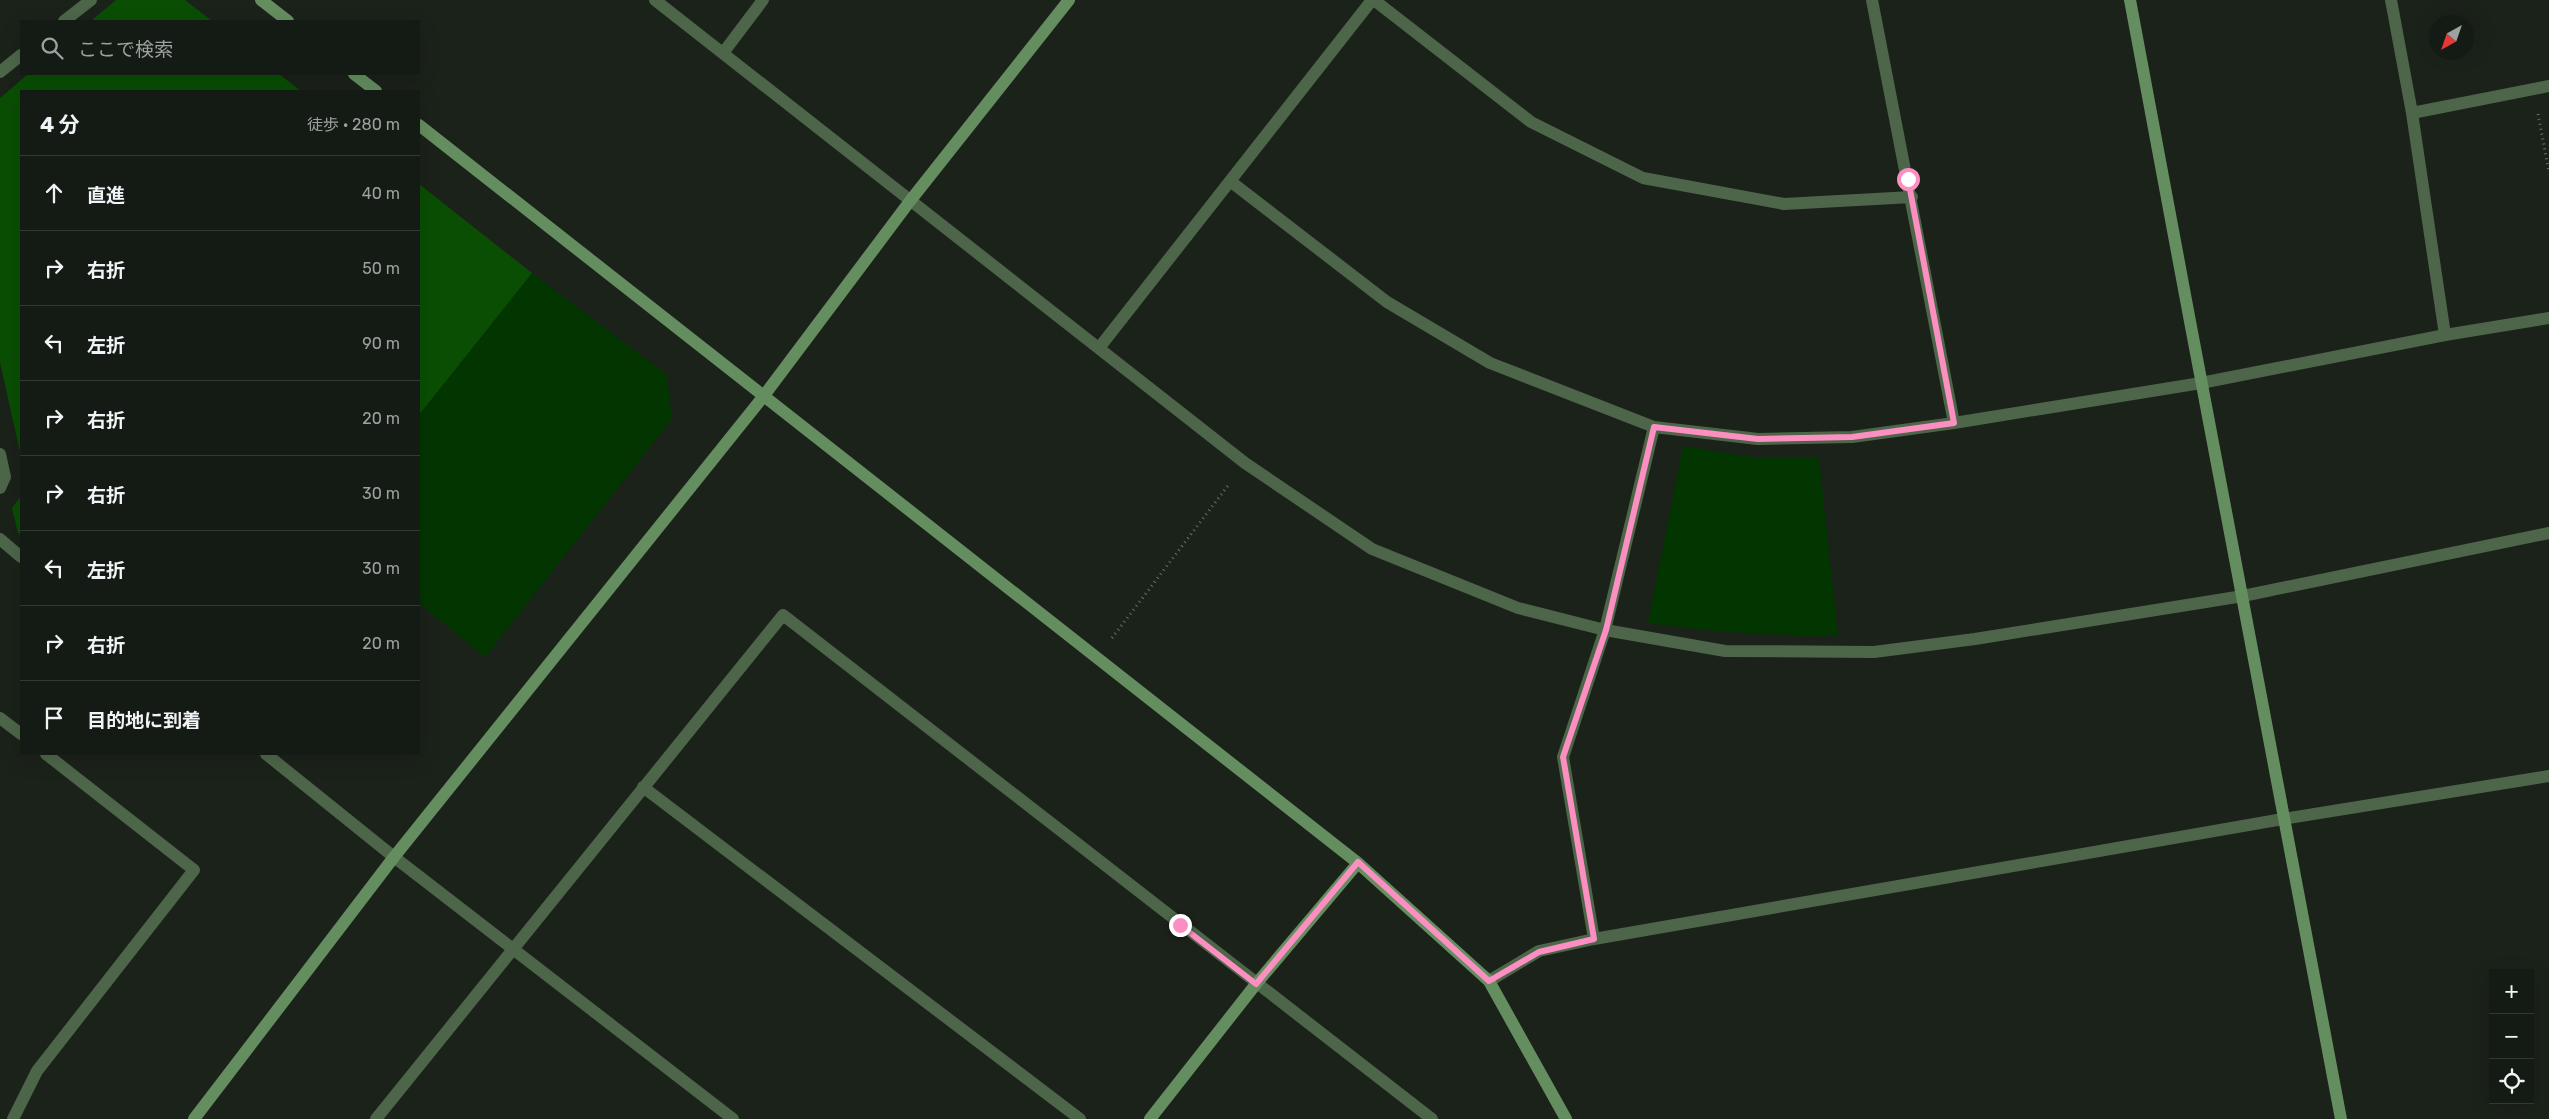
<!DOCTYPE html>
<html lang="ja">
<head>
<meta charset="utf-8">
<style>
  :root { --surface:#141a14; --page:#212722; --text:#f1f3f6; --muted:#9da1a0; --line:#333834 }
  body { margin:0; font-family:Rubik,"Noto Sans JP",sans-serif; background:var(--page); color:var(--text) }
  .controls { position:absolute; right:15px; bottom:15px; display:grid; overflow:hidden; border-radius:0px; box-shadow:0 5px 20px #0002 }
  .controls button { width:45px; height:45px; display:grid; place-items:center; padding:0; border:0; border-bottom:1px solid var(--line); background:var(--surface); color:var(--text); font:25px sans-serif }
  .compass { position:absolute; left:2429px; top:15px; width:45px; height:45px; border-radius:50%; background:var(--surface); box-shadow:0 5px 20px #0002; rotate:220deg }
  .stop { position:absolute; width:15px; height:15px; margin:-11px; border:4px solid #fc8fc1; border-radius:50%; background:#fff }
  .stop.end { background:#fc8fc1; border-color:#fff; box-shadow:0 1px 5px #0008 }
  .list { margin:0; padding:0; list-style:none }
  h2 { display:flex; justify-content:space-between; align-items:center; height:65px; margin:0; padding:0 20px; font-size:21px }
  h2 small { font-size:16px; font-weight:400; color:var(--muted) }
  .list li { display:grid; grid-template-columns:32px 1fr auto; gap:15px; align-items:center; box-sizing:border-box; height:75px; padding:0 20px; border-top:1px solid var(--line) }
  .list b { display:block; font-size:19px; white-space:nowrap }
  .list em { font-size:16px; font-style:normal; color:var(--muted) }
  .icon { flex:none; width:28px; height:28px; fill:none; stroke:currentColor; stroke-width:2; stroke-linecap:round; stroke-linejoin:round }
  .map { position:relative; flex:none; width:2549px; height:1119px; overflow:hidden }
  .search { position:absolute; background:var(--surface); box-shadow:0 5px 20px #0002; left:20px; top:20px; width:400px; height:55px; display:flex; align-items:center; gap:12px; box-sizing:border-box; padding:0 18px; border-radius:0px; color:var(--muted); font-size:19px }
  .panel { position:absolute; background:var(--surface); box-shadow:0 5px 20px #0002; left:20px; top:90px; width:400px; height:665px; border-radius:0px }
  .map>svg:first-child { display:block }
  .green { fill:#033501 }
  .water { fill:#0a4e04 }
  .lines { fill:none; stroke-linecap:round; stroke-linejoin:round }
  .path { stroke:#696f68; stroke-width:3; stroke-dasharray:1 4; stroke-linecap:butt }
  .street { stroke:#4d6649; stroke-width:12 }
  .secondary { stroke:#658e60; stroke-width:12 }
  .route { stroke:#fc8fc1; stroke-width:6 }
</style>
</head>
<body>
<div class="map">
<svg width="2549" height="1119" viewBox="0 0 2549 1119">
  <rect width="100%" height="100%" fill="#1b221a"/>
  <path class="green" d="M 532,273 L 667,375 L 672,419 L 485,657 L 419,603 L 419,415 Z
    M 1683,446 L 1758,458 L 1819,458 L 1838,635 C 1772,636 1714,632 1648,623 Z"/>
  <path class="water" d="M 116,0 L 185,0 L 212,21 L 91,21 Z
    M 28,74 L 279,74 L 301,91 L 21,91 L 21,456 L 0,363 L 0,98 Z
    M 419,184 L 532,273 L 419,415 Z
    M 21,496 L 21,535 L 18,533 L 12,508 Z"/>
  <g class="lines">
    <path class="path" d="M 2538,114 L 2549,172
      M 1112,638 L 1230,483"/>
    <path class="street" d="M 655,0 L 1245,463 L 1372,549 L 1518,608 L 1605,630 L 1725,651 L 1874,652 L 1975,639 L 2243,596 L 2549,533
      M 1374,0 L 1531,122 L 1643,178 L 1784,204 L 1912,197
      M 1872,0 L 1954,423
      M 2391,0 L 2412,113 L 2445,335
      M 64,21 L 91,0
      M 723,53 L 763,0
      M 0,72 L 21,55
      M 2412,113 L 2549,86
      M 1230,181 L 1387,302 L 1490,363 L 1654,427 L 1758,439 L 1852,437 L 1954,423 L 2201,383 L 2445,335 L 2549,318
      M 1099,348 L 1372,0
      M 0,454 L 5,477 L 0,488
      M 0,539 L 21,557
      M 0,718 L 21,734
      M 266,754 L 394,857 L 733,1119
      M 643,787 L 1080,1119
      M 1594,939 L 1563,757 L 1605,630 L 1654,427
      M 1489,981 L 1539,951 L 1594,939 L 2283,819 L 2549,776
      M 13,1119 L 37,1071 L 194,870 L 46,754
      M 376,1119 L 783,615 L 1432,1119"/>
    <path class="secondary" d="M 261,0 L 288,21
      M 2130,0 C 2200,373 2268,746 2341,1119
      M 354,74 L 376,91
      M 419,125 L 1358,863 L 1489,981 L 1566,1119
      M 194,1119 L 394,857 L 763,397 L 910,201 L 1069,0
      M 1150,1119 L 1256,984 L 1358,863"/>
  </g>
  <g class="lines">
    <path class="route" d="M 1180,925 L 1256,984 L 1358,862 L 1489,981 L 1539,952 L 1594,939 L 1563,757 L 1606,630 L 1654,427 L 1758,439 L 1852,437 L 1954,423 L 1908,179"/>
  </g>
</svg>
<div class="controls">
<button>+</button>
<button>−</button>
<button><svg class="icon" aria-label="locate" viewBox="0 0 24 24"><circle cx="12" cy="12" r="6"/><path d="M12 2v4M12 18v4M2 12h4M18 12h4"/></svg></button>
</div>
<svg class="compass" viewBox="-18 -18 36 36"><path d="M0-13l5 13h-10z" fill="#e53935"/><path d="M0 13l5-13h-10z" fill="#9da1a0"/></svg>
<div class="stop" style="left:1908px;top:179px"></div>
<div class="stop end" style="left:1180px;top:925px"></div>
<div class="search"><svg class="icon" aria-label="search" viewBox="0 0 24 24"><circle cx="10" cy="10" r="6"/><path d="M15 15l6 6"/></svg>ここで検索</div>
<section class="panel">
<h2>4 分<small>徒歩 · 280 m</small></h2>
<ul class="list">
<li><svg class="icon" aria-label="ahead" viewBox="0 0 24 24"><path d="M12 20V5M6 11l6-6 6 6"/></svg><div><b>直進</b></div><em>40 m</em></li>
<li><svg class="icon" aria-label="right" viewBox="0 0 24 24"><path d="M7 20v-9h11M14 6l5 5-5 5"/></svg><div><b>右折</b></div><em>50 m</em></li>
<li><svg class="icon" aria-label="left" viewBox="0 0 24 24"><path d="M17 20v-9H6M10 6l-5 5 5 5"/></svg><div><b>左折</b></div><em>90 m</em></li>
<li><svg class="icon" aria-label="right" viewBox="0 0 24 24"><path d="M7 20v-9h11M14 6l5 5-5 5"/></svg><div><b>右折</b></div><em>20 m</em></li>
<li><svg class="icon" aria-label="right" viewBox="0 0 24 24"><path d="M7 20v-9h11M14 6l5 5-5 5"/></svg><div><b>右折</b></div><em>30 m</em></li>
<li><svg class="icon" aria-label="left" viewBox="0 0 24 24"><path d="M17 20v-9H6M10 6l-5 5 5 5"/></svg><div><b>左折</b></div><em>30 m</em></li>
<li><svg class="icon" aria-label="right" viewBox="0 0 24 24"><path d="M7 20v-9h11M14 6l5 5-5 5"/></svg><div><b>右折</b></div><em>20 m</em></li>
<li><svg class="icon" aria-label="arrive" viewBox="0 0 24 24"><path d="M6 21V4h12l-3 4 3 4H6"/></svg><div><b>目的地に到着</b></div></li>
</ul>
</section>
</div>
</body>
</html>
